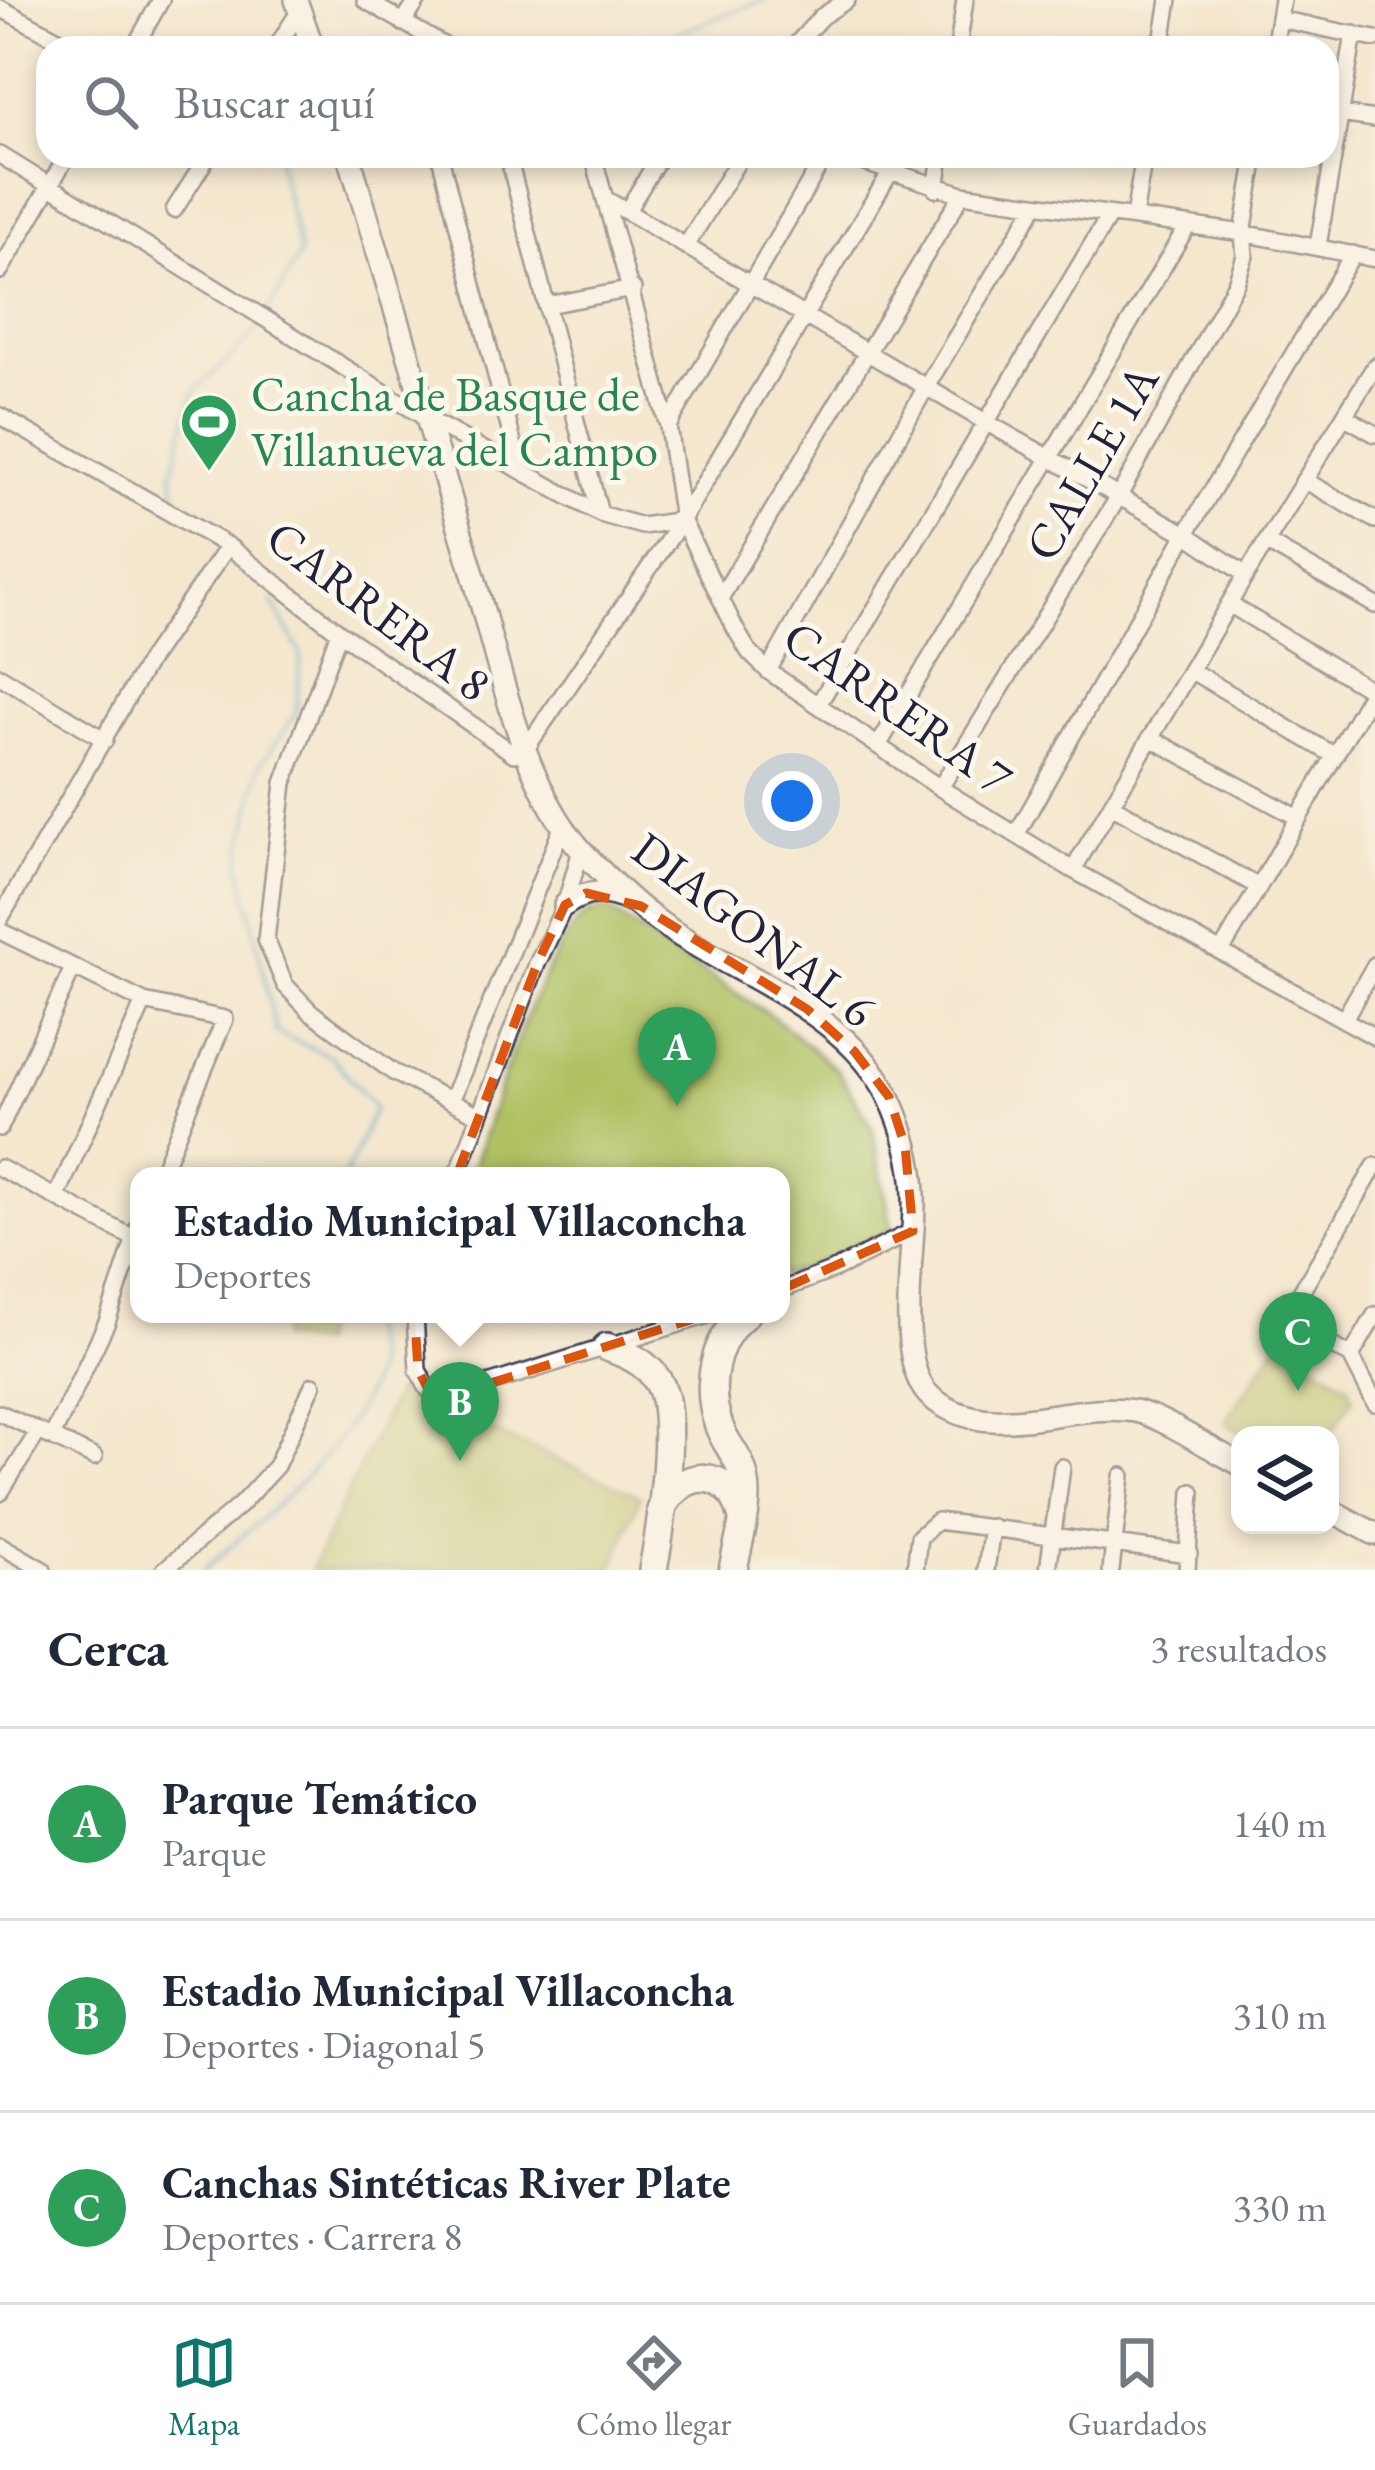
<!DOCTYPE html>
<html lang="es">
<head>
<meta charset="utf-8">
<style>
  :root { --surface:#fff; --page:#f2f2f3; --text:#1f2937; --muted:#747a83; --line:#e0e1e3; --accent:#0f766e }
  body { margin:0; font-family:"EB Garamond",serif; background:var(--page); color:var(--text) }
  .controls { position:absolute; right:36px; bottom:36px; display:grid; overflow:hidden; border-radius:24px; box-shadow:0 6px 18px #0003 }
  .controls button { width:108px; height:108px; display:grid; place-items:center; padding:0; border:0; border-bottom:3px solid var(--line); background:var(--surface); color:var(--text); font:60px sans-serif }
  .you { position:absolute; left:792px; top:801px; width:42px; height:42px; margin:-30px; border:9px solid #fff; border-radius:50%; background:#1a73e8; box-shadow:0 0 0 18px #1a73e833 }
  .badge { display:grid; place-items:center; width:78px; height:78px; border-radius:50%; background:var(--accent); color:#fff; font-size:39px; font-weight:700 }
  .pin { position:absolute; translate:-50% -99px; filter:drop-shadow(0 3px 6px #0008) }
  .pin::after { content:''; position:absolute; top:63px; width:42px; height:36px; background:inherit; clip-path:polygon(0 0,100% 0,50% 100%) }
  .popup { position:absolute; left:130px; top:1167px; width:660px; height:156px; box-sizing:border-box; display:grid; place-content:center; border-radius:24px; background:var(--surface); filter:drop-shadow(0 3px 9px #0005); font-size:39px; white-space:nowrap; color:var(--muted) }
  .popup b { font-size:45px; color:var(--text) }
  .popup::after { content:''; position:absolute; left:50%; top:100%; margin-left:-24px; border:24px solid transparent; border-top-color:var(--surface) }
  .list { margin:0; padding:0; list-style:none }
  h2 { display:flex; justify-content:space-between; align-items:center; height:156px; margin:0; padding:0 48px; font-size:51px }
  h2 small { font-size:39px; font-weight:400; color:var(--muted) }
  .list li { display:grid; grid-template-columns:78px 1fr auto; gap:36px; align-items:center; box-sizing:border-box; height:192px; padding:0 48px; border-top:3px solid var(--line) }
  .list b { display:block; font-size:45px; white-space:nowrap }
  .list p { margin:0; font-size:39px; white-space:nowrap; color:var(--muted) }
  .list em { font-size:39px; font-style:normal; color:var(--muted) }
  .icon { flex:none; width:66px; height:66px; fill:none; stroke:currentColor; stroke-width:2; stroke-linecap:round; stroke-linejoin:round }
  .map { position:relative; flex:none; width:1375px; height:1570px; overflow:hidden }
  .search { position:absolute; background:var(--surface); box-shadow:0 6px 18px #0003; left:36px; right:36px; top:36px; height:132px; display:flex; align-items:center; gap:30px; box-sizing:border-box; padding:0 42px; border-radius:36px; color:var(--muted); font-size:45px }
  .sheet { height:732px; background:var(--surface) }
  nav { display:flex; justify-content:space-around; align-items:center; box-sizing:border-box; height:168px; border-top:3px solid var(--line); background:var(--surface); font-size:33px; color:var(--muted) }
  nav a { display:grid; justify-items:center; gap:6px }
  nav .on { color:var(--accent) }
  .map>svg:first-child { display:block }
  .green { fill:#b0c164; stroke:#697250; stroke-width:3 }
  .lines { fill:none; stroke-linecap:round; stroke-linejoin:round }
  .stream { stroke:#4da7cb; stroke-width:4.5 }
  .street-casing { stroke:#424051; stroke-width:20 }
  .secondary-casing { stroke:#424051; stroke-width:26 }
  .highway-casing { stroke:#424051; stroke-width:32 }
  .street { stroke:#fff; stroke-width:15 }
  .secondary { stroke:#fff; stroke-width:21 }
  .highway { stroke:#fff; stroke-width:27 }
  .marked { fill:none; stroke:#de560e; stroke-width:9; stroke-dasharray:24 15; stroke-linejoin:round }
  .labels { text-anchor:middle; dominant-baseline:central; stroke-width:10; stroke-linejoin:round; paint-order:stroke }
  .leisure-label { font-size:48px; fill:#27864d; stroke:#fbf7ec; text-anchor:start }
  .street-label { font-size:48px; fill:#22223b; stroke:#fbf7ec }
</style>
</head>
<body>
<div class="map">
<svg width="1375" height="1570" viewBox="0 0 1375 1570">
  <rect width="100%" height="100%" fill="#fbf7ec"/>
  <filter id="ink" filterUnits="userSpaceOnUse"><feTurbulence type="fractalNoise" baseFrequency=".00833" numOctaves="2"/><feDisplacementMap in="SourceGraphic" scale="24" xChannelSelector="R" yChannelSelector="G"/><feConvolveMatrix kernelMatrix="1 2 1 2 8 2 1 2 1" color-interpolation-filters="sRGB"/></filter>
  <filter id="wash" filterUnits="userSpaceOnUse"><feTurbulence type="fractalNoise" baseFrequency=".004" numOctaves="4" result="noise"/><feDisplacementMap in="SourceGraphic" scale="48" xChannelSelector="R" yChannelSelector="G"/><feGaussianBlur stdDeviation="2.7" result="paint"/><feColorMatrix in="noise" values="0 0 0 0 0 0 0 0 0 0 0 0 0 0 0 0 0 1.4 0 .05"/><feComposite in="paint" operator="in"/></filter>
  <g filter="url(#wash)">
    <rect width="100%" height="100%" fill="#f4e7ce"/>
    <path class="green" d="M 606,909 L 776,1019 L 837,1070 L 872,1126 L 892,1229 L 814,1265 L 781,1276 L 781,1176 L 477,1176 L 472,1172 C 492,1111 538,960 581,919 C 587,913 597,911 606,909 Z
      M 284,1314 L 323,1314 L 319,1344 L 280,1339 Z
      M 1279,1341 L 1348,1385 L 1353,1398 L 1330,1435 L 1245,1435 L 1225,1422 Z
      M 397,1390 L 640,1496 L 612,1570 L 311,1570 Z"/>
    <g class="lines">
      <path class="stream" d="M 639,48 L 764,0
        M 267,313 L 300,254 L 278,159 L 281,156
        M 180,514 L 172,474 L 194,392 L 252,337 L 261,323
        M 272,601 L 301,654 L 296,713 L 260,765 L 240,863 L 276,1032 L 332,1057 L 375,1108 L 345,1176
        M 204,1570 C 261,1519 347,1452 372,1378 C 379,1359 369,1331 361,1314"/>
    </g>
  </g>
  <g filter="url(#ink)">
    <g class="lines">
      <defs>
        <path id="street" d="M 365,0 L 448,48
          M 0,8 L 75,48
          M 1279,19 L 1375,39
          M 403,23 L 418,0
          M 134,48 L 161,0
          M 276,48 L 300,10
          M 793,48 L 821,17 L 847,0
          M 958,48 L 965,0
          M 1161,48 L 1169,0
          M 1274,48 L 1282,0
          M 1340,114 L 1375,119
          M 0,155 L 426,418 L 600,514 L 642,526 L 682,520
          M 440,156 L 520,470
          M 508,156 L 600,514
          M 593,156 L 668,426 L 682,520 L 736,630 L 749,652 L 768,671 L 940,788 L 1073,870 L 1375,1037
          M 843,156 L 962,194 L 1243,233 L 1375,259
          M 936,189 L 941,156
          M 607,200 L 989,424 L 1186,534 L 1246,575
          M 174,210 L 208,156
          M 627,211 L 660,156
          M 1134,217 L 1144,156
          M 686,246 L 741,156
          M 1318,246 L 1354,34
          M 0,271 L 67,156
          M 547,305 L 633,289
          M 0,416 L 228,546 L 339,632 L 514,754 L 525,750 L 682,520 L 890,173
          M 1344,416 L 1375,434
          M 668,426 L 825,156
          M 1304,480 L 1375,520
          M 1266,542 L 1375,605
          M 721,597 L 962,194
          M 1229,604 L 1372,691
          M 339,632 L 284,783 L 266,940 L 285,985 L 311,1012 L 393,1072 L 479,1115
          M 1190,670 L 1335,756
          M 768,671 L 926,387 L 1035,206
          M 0,676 L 105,740
          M 818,705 L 1109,216
          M 1150,738 L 1299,818
          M 878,746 L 1188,225
          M 940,788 L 1119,496 L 1236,283 L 1245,256 L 1243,233 L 1256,156
          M 1111,805 L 1259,887
          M 1016,835 L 1186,534 L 1353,254
          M 1073,870 L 1246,575 L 1375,366
          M 0,919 L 149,660 L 228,546
          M 0,931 L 144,1002 L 225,1019 L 160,1176
          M 1221,952 L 1375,686
          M 1344,1019 L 1375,965
          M 451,1101 L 563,825
          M 0,1128 L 72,970
          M 1375,1166 L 1297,1299 L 1299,1320 L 1312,1335 L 1351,1356 L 1375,1403
          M 0,1168 L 139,1241
          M 457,1176 L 537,964 L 565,905 L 581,850
          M 57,1196 L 144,1002
          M 781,1290 L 836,1269 L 913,1231
          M 415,1314 L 418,1370 L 428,1389 L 451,1393 L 472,1389 L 711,1314
          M 1351,1356 L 1375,1315
          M 0,1413 L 94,1457
          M 52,1437 L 107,1322 L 139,1226
          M 0,1493 L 38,1432
          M 0,1545 L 43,1570
          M 164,1570 L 240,1505 L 276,1466 L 313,1385
          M 915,1570 L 919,1537 L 937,1521 L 1189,1554
          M 986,1570 L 992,1527
          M 1048,1570 L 1062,1467
          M 1111,1570 L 1122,1476
          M 1187,1570 L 1192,1492"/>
        <path id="secondary" d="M 296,0 L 313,48
          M 349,156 C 391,295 432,435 473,574 C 498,660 521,783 582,851 C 605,876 634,905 662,924 C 739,978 846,1009 890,1099 C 903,1126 914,1165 914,1196 C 916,1244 892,1366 932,1398 C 992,1446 1067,1400 1135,1411 C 1161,1416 1214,1451 1240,1464
          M 565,905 C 587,889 606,890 630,901
          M 1330,1510 L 1375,1534"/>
        <path id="highway" d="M 607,1347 C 631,1355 654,1366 663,1392 C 675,1429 661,1529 653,1570
          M 661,1510 C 681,1467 730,1467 742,1515
          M 733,1570 C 738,1541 751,1505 744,1477 C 740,1457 725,1444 719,1426 C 705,1387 713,1340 745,1314"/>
      </defs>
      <use href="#street" class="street-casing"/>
      <use href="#secondary" class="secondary-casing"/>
      <use href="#highway" class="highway-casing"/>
      <use href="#street" class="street"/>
      <use href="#secondary" class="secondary"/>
      <use href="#highway" class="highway"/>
    </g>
  </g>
  <path d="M0 0H1375V1570H0ZM 586,893 L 641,906 L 807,1009 L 854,1051 L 889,1097 L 905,1146 L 913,1231 L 769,1295 L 472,1389 L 428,1389 L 418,1370 L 414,1303 L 433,1238 L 537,964 L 565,905 Z" fill="#f4e7ce" fill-opacity=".55" fill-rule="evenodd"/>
  <path class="marked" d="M 586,893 L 641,906 L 807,1009 L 854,1051 L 889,1097 L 905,1146 L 913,1231 L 769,1295 L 472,1389 L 428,1389 L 418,1370 L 414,1303 L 433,1238 L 537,964 L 565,905 Z"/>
  <defs>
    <symbol id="stadium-pin" viewBox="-11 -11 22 30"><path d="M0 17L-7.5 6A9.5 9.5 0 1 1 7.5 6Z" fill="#2e9e5b" stroke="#fbf7ec"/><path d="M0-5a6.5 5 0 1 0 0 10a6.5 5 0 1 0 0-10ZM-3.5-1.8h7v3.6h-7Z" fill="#fff"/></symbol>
  </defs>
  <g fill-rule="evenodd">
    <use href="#stadium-pin" x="176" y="389" width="66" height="90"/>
  </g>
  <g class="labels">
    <g class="leisure-label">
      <text x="251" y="394">Cancha de Basque de<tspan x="251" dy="55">Villanueva del Campo</tspan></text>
    </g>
    <g class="street-label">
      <text transform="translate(1091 462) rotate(-60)">CALLE 1A</text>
      <text transform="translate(379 610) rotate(37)">CARRERA 8</text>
      <text transform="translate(898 707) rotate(35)">CARRERA 7</text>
      <text transform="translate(754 929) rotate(37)">DIAGONAL 6</text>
    </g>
  </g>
</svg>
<div class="controls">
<button><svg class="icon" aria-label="layers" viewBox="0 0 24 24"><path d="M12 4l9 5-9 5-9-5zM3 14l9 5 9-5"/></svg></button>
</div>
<div class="you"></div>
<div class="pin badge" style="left:677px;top:1106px;background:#2e9e5b">A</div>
<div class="pin badge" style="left:460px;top:1461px;background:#2e9e5b">B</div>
<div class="popup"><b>Estadio Municipal Villaconcha</b>Deportes</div>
<div class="pin badge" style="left:1298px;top:1391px;background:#2e9e5b">C</div>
<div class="search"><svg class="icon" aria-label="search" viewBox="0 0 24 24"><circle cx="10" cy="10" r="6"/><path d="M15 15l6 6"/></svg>Buscar aquí</div>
</div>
<section class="sheet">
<h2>Cerca<small>3 resultados</small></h2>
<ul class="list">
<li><span class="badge" style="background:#2e9e5b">A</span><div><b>Parque Temático</b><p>Parque</p></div><em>140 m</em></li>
<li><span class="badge" style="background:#2e9e5b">B</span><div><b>Estadio Municipal Villaconcha</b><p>Deportes · Diagonal 5</p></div><em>310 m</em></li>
<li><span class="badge" style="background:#2e9e5b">C</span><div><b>Canchas Sintéticas River Plate</b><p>Deportes · Carrera 8</p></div><em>330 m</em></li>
</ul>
</section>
<nav>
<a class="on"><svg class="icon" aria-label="map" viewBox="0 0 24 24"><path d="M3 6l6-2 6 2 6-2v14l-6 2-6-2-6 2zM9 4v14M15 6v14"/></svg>Mapa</a>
<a><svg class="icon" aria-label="directions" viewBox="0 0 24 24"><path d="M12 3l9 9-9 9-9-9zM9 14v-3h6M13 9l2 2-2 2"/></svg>Cómo llegar</a>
<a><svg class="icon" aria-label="saved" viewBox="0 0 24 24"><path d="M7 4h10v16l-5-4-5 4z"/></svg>Guardados</a>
</nav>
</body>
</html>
